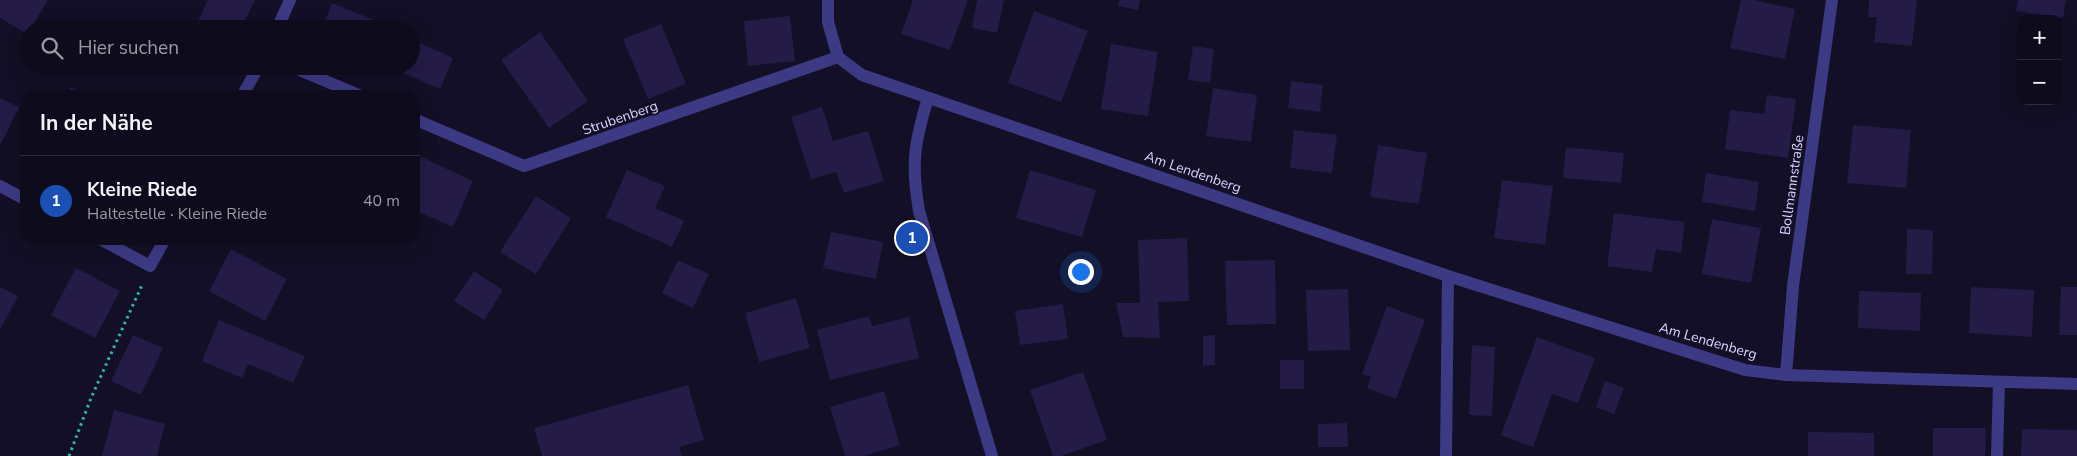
<!DOCTYPE html>
<html lang="de">
<head>
<meta charset="utf-8">
<style>
  :root { --surface:#0e0b1c; --page:#171425; --text:#f1f3f6; --muted:#9b9ba3; --line:#2e2b3b; --accent:#00e5ff }
  body { margin:0; font-family:"Nunito Sans",sans-serif; background:var(--page); color:var(--text) }
  .controls { position:absolute; right:15px; top:15px; display:grid; overflow:hidden; border-radius:10px; box-shadow:0 5px 20px #0002 }
  .controls button { width:45px; height:45px; display:grid; place-items:center; padding:0; border:0; border-bottom:1px solid var(--line); background:var(--surface); color:var(--text); font:25px sans-serif }
  .you { position:absolute; left:1080px; top:271px; width:18px; height:18px; margin:-12px; border:4px solid #fff; border-radius:50%; background:#1a73e8; box-shadow:0 0 0 8px #1a73e833 }
  .badge { display:grid; place-items:center; width:32px; height:32px; border-radius:50%; background:var(--accent); color:#fff; font-size:16px; font-weight:700 }
  .pin { position:absolute; translate:-50% -50%; border:2px solid #fff; box-shadow:0 1px 5px #0006 }
  .list { margin:0; padding:0; list-style:none }
  h2 { display:flex; justify-content:space-between; align-items:center; height:65px; margin:0; padding:0 20px; font-size:21px }
  h2 small { font-size:16px; font-weight:400; color:var(--muted) }
  .list li { display:grid; grid-template-columns:32px 1fr auto; gap:15px; align-items:center; box-sizing:border-box; height:90px; padding:0 20px; border-top:1px solid var(--line) }
  .list b { display:block; font-size:19px; white-space:nowrap }
  .list p { margin:0; font-size:16px; white-space:nowrap; color:var(--muted) }
  .list em { font-size:16px; font-style:normal; color:var(--muted) }
  .icon { flex:none; width:28px; height:28px; fill:none; stroke:currentColor; stroke-width:2; stroke-linecap:round; stroke-linejoin:round }
  .map { position:relative; flex:none; width:2077px; height:456px; overflow:hidden }
  .search { position:absolute; background:var(--surface); box-shadow:0 5px 20px #0002; left:20px; top:20px; width:400px; height:55px; display:flex; align-items:center; gap:12px; box-sizing:border-box; padding:0 18px; border-radius:28px; color:var(--muted); font-size:19px }
  .panel { position:absolute; background:var(--surface); box-shadow:0 5px 20px #0002; left:20px; top:90px; width:400px; height:155px; border-radius:20px }
  .map>svg:first-child { display:block }
  .building { fill:#241b47 }
  .lines { fill:none; stroke-linecap:round; stroke-linejoin:round }
  .path { stroke:#2fb8b0; stroke-width:3; stroke-dasharray:2.5 4; stroke-linecap:butt }
  .minor { stroke:#3d3a85; stroke-width:12 }
  .labels { text-anchor:middle; dominant-baseline:central; stroke-width:4; stroke-linejoin:round; paint-order:stroke }
  .street-label { font-size:14px; fill:#d9d4ff; stroke:#130f26 }
</style>
</head>
<body>
<div class="map">
<svg width="2077" height="456" viewBox="0 0 2077 456">
  <rect width="100%" height="100%" fill="#130f26"/>
  <path class="building" d="M 0,0 L 48,0 L 27,34 L 0,18 Z
    M 208,0 L 255,0 L 241,29 L 194,29 Z
    M 913,0 L 968,0 L 950,50 L 901,34 Z
    M 977,0 L 1004,0 L 997,33 L 972,28 Z
    M 1119,0 L 1140,0 L 1138,10 L 1118,6 Z
    M 1741,0 L 1753,0 L 1795,9 L 1785,59 L 1730,48 Z
    M 1869,0 L 1917,0 L 1912,46 L 1874,42 L 1877,17 L 1868,17 Z
    M 2018,0 L 2066,0 L 2063,18 L 2016,11 Z
    M 332,3 L 391,27 L 391,29 L 322,29 Z
    M 1034,11 L 1088,31 L 1061,102 L 1008,83 Z
    M 790,16 L 795,61 L 748,66 L 744,21 Z
    M 661,24 L 686,84 L 648,99 L 623,39 Z
    M 540,32 L 588,101 L 549,128 L 501,60 Z
    M 411,39 L 453,58 L 440,89 L 397,70 L 399,66 L 411,66 Z
    M 1111,44 L 1158,52 L 1148,116 L 1101,109 Z
    M 1193,46 L 1214,49 L 1210,83 L 1188,80 Z
    M 1291,81 L 1323,85 L 1320,112 L 1288,108 Z
    M 70,87 L 91,96 L 66,96 Z
    M 1213,88 L 1257,95 L 1251,142 L 1206,136 Z
    M 1767,95 L 1796,99 L 1788,158 L 1725,149 L 1730,110 L 1764,114 Z
    M 0,98 L 19,107 L 1,144 L 0,143 Z
    M 822,107 L 833,141 L 868,131 L 884,181 L 844,193 L 836,172 L 811,179 L 791,117 Z
    M 1853,125 L 1911,130 L 1906,188 L 1847,183 Z
    M 1294,130 L 1337,135 L 1332,173 L 1290,168 Z
    M 1378,145 L 1427,153 L 1419,204 L 1370,197 Z
    M 1566,147 L 1624,153 L 1621,183 L 1563,178 Z
    M 417,155 L 473,181 L 453,227 L 414,210 L 414,162 Z
    M 627,170 L 665,186 L 655,208 L 684,221 L 672,247 L 606,217 Z
    M 1030,170 L 1096,190 L 1082,237 L 1016,218 Z
    M 1706,173 L 1759,182 L 1755,211 L 1702,202 Z
    M 1502,180 L 1553,186 L 1545,245 L 1494,238 Z
    M 536,196 L 571,218 L 536,274 L 500,252 Z
    M 1614,213 L 1685,222 L 1681,253 L 1656,249 L 1652,272 L 1607,266 Z
    M 1712,219 L 1761,228 L 1751,283 L 1702,274 Z
    M 1907,229 L 1933,230 L 1932,274 L 1906,274 Z
    M 831,232 L 883,242 L 876,279 L 823,268 Z
    M 1187,238 L 1189,301 L 1158,302 L 1160,338 L 1123,337 L 1116,303 L 1140,303 L 1138,240 Z
    M 231,249 L 287,279 L 265,321 L 209,291 Z
    M 678,260 L 709,274 L 693,308 L 662,293 Z
    M 1275,260 L 1276,324 L 1227,325 L 1225,261 Z
    M 76,268 L 120,291 L 95,338 L 51,315 Z
    M 474,271 L 503,290 L 484,320 L 454,301 Z
    M 0,287 L 18,296 L 0,330 Z
    M 1971,287 L 2034,290 L 2032,337 L 1969,333 Z
    M 2061,287 L 2077,287 L 2077,335 L 2059,335 Z
    M 1348,289 L 1350,350 L 1308,351 L 1306,290 Z
    M 1859,291 L 1921,293 L 1920,331 L 1858,328 Z
    M 796,298 L 810,348 L 759,362 L 745,313 Z
    M 1063,304 L 1068,339 L 1020,345 L 1015,311 Z
    M 1387,306 L 1425,320 L 1396,399 L 1367,388 L 1371,377 L 1362,374 Z
    M 869,316 L 872,326 L 909,317 L 919,358 L 830,380 L 817,330 Z
    M 219,320 L 305,356 L 293,383 L 248,364 L 242,378 L 202,361 Z
    M 133,335 L 163,348 L 141,395 L 111,381 Z
    M 1215,335 L 1215,365 L 1203,366 L 1203,336 Z
    M 1537,337 L 1595,358 L 1578,403 L 1552,394 L 1533,447 L 1501,435 Z
    M 1472,345 L 1495,347 L 1492,416 L 1469,415 Z
    M 1280,360 L 1304,360 L 1304,389 L 1280,389 Z
    M 1083,372 L 1107,440 L 1061,456 L 1053,456 L 1030,390 Z
    M 1605,381 L 1624,388 L 1614,414 L 1596,407 Z
    M 688,385 L 704,440 L 679,447 L 682,456 L 542,456 L 534,428 Z
    M 884,391 L 900,445 L 864,456 L 845,456 L 830,407 Z
    M 114,410 L 165,424 L 157,456 L 102,456 Z
    M 1347,423 L 1348,447 L 1318,447 L 1318,424 Z
    M 1933,428 L 1986,428 L 1985,456 L 1933,456 Z
    M 2022,429 L 2077,430 L 2077,456 L 2021,456 Z
    M 1808,432 L 1874,433 L 1874,456 L 1808,456 Z"/>
  <g class="lines">
    <path class="path" d="M 69,456 L 91,398 L 142,285"/>
    <path class="minor" d="M 828,0 L 828,22 L 838,57 L 862,75 L 1448,276 L 1745,370 L 1786,375 L 2077,384
      M 277,29 L 290,0
      M 290,66 L 361,96
      M 242,96 L 259,66
      M 928,98 C 914,144 911,164 919,211 L 992,456
      M 414,119 L 524,166 L 838,57
      M 0,186 L 26,200
      M 100,239 L 150,266 L 165,239
      M 1786,375 L 1793,286 L 1832,0
      M 1446,456 L 1448,276
      M 1997,456 L 1999,382"/>
  </g>
  <g class="labels">
    <g class="street-label">
      <text transform="translate(620 118) rotate(-19)">Strubenberg</text>
      <text transform="translate(1193 172) rotate(19)">Am Lendenberg</text>
      <text transform="translate(1792 185) rotate(-82)">Bollmannstraße</text>
      <text transform="translate(1708 341) rotate(16)">Am Lendenberg</text>
    </g>
  </g>
</svg>
<div class="controls">
<button>+</button>
<button>−</button>
</div>
<div class="you"></div>
<div class="pin badge" style="left:912px;top:238px;background:#1a4fb4">1</div>
<div class="search"><svg class="icon" aria-label="search" viewBox="0 0 24 24"><circle cx="10" cy="10" r="6"/><path d="M15 15l6 6"/></svg>Hier suchen</div>
<section class="panel">
<h2>In der Nähe<small></small></h2>
<ul class="list">
<li><span class="badge" style="background:#1a4fb4">1</span><div><b>Kleine Riede</b><p>Haltestelle · Kleine Riede</p></div><em>40 m</em></li>
</ul>
</section>
</div>
</body>
</html>
